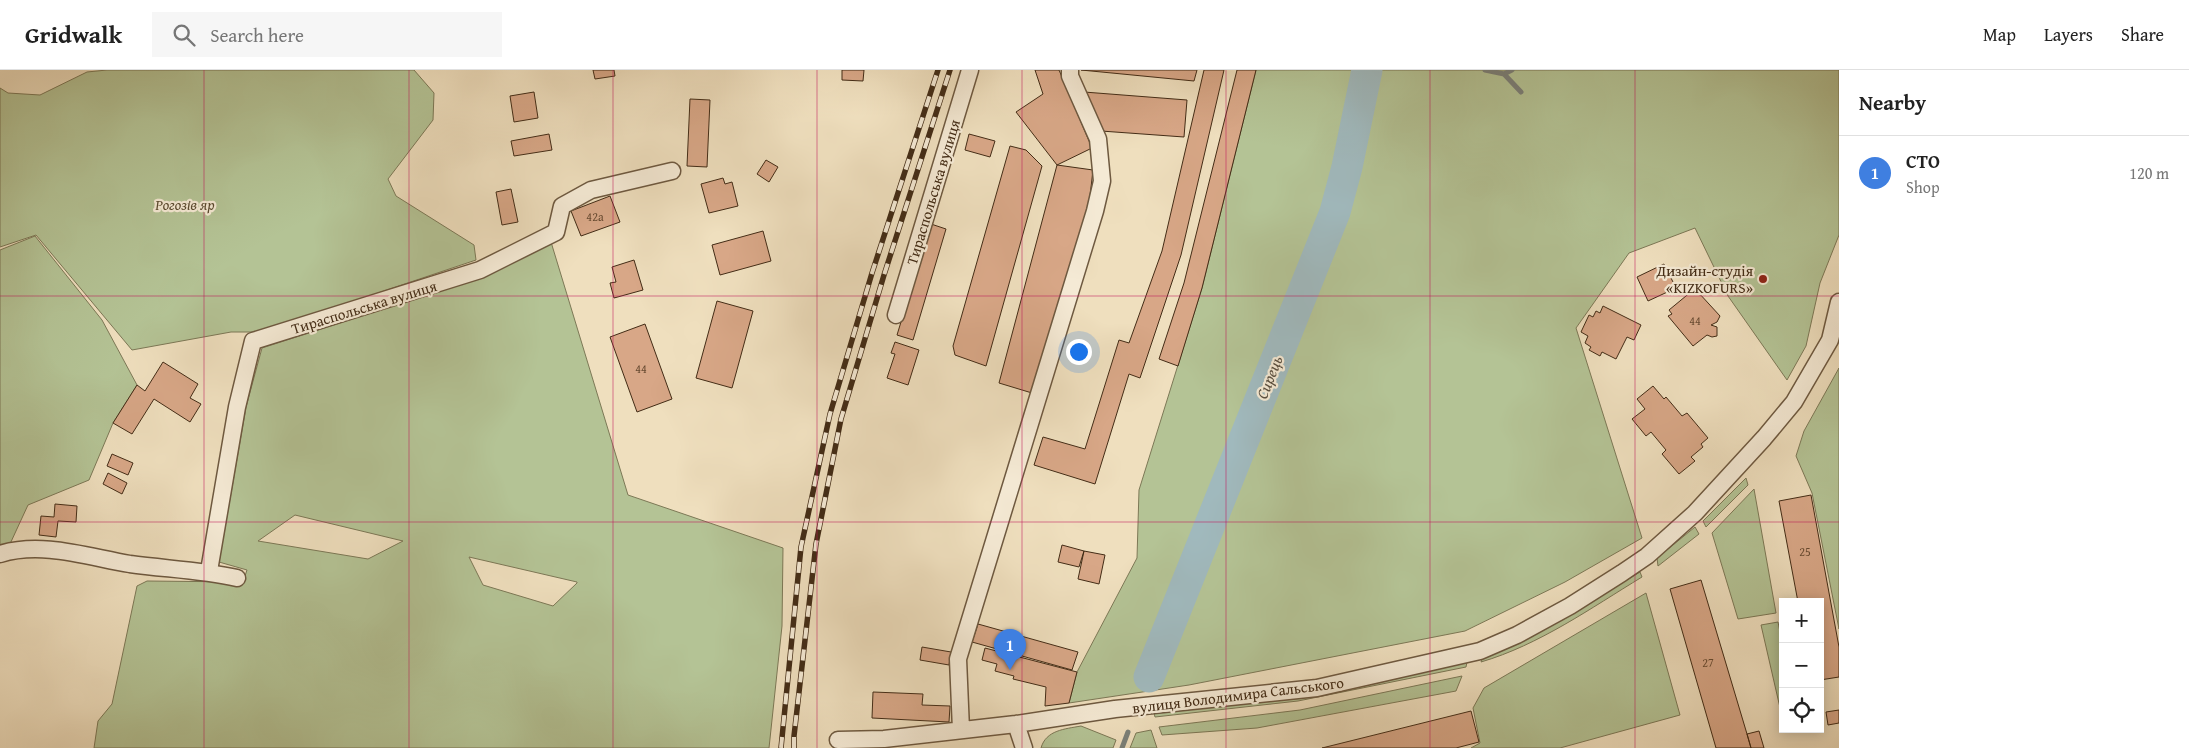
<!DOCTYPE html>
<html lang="en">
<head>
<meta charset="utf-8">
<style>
  :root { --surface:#fff; --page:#f6f6f6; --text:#222; --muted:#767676; --line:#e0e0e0; --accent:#8f2418 }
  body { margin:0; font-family:"Gentium Book Plus",serif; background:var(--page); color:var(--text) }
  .controls { position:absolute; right:15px; bottom:15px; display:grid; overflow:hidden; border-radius:0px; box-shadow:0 2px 12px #0003 }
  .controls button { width:45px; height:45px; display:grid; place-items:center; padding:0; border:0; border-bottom:1px solid var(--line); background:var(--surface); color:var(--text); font:25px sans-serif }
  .you { position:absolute; left:1078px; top:281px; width:18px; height:18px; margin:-12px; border:4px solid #fff; border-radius:50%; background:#1a73e8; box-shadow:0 0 0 8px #1a73e833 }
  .badge { display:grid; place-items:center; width:32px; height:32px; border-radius:50%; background:var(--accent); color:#fff; font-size:16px; font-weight:700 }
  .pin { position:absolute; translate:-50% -41px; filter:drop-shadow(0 1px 2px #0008) }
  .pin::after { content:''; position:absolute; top:26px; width:18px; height:15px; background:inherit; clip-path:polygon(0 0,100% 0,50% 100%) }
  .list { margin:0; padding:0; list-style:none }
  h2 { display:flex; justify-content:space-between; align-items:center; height:65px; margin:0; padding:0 20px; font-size:21px }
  h2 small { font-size:16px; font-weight:400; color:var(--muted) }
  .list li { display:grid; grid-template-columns:32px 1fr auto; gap:15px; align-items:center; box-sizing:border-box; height:75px; padding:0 20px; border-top:1px solid var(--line) }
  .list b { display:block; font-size:19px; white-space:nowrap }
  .list p { margin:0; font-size:16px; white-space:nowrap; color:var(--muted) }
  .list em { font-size:16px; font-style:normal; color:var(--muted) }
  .icon { flex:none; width:28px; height:28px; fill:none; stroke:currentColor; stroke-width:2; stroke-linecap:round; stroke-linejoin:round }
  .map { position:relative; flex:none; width:1839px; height:678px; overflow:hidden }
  header { display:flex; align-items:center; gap:30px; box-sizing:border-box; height:70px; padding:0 25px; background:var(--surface); border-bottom:1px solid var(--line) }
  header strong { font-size:24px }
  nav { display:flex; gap:28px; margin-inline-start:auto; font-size:18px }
  .search { width:350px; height:45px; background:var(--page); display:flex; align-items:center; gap:12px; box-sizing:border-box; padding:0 18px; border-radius:0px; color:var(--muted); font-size:19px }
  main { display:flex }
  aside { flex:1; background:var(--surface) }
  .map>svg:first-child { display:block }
  .green { fill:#b4c395; stroke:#7c7856; fill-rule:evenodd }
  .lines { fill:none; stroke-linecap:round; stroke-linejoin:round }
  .stream { stroke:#7b817a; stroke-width:5 }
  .river { stroke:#a0b9bd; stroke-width:31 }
  .building { fill:#d8a787; stroke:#432c16 }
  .minor-casing { stroke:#6e5940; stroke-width:19 }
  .minor { stroke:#f5ead5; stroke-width:16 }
  .rail-casing { stroke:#432c16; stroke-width:5.5 }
  .rail { stroke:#f5ead5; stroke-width:4; stroke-dasharray:11; stroke-linecap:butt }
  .grid { fill:none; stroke:#c2185b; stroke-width:1; stroke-opacity:0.55 }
  .poi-dot { fill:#8f2418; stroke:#f5ead5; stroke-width:2 }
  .labels { text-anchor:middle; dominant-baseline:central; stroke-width:4.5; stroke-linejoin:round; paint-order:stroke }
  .number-label { font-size:12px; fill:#684b32 }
  .street-label { font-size:15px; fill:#432c16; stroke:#f5ead5 }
  .park-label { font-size:15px; font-style:italic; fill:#5a4a2f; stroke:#f5ead5 }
  .poi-label { font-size:15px; fill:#432c16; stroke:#f5ead5; text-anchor:end }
  .water-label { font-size:16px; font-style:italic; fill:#5a4f40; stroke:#f5ead5 }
</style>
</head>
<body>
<header>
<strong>Gridwalk</strong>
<div class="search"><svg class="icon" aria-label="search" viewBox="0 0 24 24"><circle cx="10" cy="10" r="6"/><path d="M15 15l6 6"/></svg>Search here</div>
<nav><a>Map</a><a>Layers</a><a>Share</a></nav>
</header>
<main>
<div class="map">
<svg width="1839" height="678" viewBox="0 0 1839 678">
  <rect width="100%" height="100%" fill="#efdfbe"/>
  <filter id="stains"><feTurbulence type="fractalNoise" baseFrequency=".004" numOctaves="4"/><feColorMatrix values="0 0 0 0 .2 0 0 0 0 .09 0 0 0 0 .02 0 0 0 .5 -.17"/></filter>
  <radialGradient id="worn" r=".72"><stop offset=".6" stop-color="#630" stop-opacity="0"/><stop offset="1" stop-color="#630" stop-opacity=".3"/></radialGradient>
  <path class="green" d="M 107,0 L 414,0 L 434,23 L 433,50 L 388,109 L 396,126 L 474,175 L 476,190 L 262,262 L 231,262 L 132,280 L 36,165 L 0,177 L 0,18 L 8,23 L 40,25 L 87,2 Z
    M 1256,0 L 1839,0 L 1839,165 L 1820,213 L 1806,276 L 1787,310 L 1728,226 L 1695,158 L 1629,183 L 1576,258 L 1642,468 L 1565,512 L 1465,561 L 1189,615 L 1069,633 L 1077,602 L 1137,488 L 1139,420 L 1202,218 Z
    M 35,166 L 102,250 L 137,315 L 113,353 L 89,410 L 28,435 L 10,474 L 0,477 L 0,180 Z
    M 551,172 L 628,425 L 783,478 L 782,556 L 769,678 L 94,678 L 98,651 L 112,634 L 137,516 L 147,511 L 243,512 L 247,500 L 219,492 L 246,337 L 262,278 L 486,206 ZM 295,445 L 403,471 L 368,489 L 258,471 ZM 469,487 L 577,512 L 577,513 L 553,536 L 483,515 Z
    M 1839,298 L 1839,559 L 1812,423 L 1796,386 L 1804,361 Z
    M 1746,408 L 1748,415 L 1706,457 L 1703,451 Z
    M 1754,419 L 1776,543 L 1738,549 L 1712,463 Z
    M 1695,457 L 1699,464 L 1658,496 L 1657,488 Z
    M 1640,502 L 1642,507 C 1591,538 1539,575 1481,592 L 1483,587 L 1560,551 Z
    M 1646,523 L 1680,645 L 1560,678 L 1471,678 L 1480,673 L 1473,638 L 1484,618 Z
    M 1778,552 L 1783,577 L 1783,641 L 1781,642 L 1761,555 Z
    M 1467,592 L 1466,597 L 1298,631 L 1155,647 L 1154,643 Z
    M 1462,606 L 1456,621 L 1257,658 L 1162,665 L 1159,657 L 1300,640 Z
    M 1081,656 L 1116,670 L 1113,678 L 1041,678 C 1046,660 1065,659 1081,656 Z
    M 1151,660 L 1157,678 L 1130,678 L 1136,663 Z"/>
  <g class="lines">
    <path class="stream" d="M 1485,0 L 1504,4 L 1512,0
      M 1504,4 L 1521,22
      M 1122,678 L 1128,662"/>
    <path class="river" d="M 1149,607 L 1335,142 L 1347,97 L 1367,0"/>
  </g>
  <path class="building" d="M 593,0 L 614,0 L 615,6 L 595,9 Z
    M 842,0 L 864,0 L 863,11 L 842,10 Z
    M 1035,0 L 1059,0 L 1092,78 L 1057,95 L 1016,42 L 1043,24 Z
    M 1081,0 L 1197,0 L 1194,11 Z
    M 1204,0 L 1224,0 L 1181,185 L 1140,308 L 1129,304 L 1095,414 L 1034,395 L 1043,367 L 1085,379 L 1119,270 L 1129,273 L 1162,181 Z
    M 1237,0 L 1256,0 L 1202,218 L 1178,296 L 1159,289 L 1184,213 Z
    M 534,22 L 538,48 L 514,52 L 510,26 Z
    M 1084,22 L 1187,30 L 1184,67 L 1101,61 Z
    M 690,29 L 710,30 L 707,97 L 687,96 Z
    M 549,64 L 552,80 L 514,86 L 511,71 Z
    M 969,64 L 995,71 L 990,87 L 965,80 Z
    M 1010,76 L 1026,80 L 1042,96 L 986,296 L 955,285 L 953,276 Z
    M 766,90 L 778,97 L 769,112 L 757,104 Z
    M 1057,95 L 1093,100 L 1089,135 L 1032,323 L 999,313 Z
    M 723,108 L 725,114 L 732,112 L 738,136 L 709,143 L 701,114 Z
    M 511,119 L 518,152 L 502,155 L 496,122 Z
    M 610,126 L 620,152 L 581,166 L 571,141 Z
    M 931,154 L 946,159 L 913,270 L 897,265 Z
    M 763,161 L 771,191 L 720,205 L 712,175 Z
    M 634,190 L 643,220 L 614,228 L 610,213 L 616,212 L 612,197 Z
    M 1664,194 L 1676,218 L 1648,231 L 1637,207 Z
    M 1692,221 L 1695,225 L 1698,222 L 1720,246 L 1717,252 L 1711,255 L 1717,257 L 1717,266 L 1712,267 L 1707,265 L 1693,276 L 1668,246 L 1672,244 L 1669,240 Z
    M 717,231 L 753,241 L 732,318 L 696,308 Z
    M 1603,236 L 1641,255 L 1634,270 L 1627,267 L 1616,289 L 1602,282 L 1600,286 L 1589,280 L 1591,277 L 1585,273 L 1588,266 L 1581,262 L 1589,245 L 1593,247 L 1596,241 L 1600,243 Z
    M 645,254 L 672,329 L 637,342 L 610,267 Z
    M 895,272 L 919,280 L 908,315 L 887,308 L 895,284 L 891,283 Z
    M 163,292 L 198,314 L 190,328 L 201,334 L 190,352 L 154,329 L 132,364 L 113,353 L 137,315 L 145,321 Z
    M 1653,316 L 1664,329 L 1666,327 L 1682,346 L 1687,343 L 1708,368 L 1701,374 L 1703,377 L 1691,387 L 1695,391 L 1679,404 L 1662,384 L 1666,380 L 1651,362 L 1646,366 L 1632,349 L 1645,339 L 1637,329 Z
    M 112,384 L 133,393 L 128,405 L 107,396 Z
    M 108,403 L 127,413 L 122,424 L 103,414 Z
    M 1811,425 L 1839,577 L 1839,607 L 1820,610 L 1820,532 L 1798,532 L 1779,431 Z
    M 55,434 L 77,436 L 76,452 L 58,451 L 56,467 L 39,465 L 41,446 L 54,447 Z
    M 1062,475 L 1084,481 L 1079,497 L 1058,492 Z
    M 1084,481 L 1105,485 L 1099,514 L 1078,509 Z
    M 1701,510 L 1747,664 L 1751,678 L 1716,678 L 1670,519 Z
    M 978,554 L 1078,582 L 1072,600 L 972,572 Z
    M 922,577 L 951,582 L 949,595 L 920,590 Z
    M 985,578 L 1077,602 L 1069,633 L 1045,636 L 1046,617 L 1013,609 L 1014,606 L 995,601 L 997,594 L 982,590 Z
    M 873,622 L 923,624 L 922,635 L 950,636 L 949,652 L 872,648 Z
    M 1839,640 L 1839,653 L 1828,655 L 1826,642 Z
    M 1471,641 L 1479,672 L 1456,678 L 1322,678 Z
    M 1759,661 L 1764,678 L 1751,678 L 1747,664 Z"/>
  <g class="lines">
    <defs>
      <path id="minor" d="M 896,245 L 970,0
        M 0,484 C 42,471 88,487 130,494 C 166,499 201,500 237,508
        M 209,501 L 237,337 L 253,271 L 480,200 L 556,162 L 562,136 L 591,120 L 672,101
        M 1016,654 L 1024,678
        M 961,660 L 958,589 L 1095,141 L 1102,111 L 1098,69 L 1070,6 L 1070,0
        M 838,670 L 884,669 L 1016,654 L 1115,639 L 1317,618 L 1480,581 L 1517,565 L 1570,536 L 1622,503 L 1647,486 L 1695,443 L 1764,368 L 1794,332 L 1830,270 L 1839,232"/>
    </defs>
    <use href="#minor" class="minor-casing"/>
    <use href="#minor" class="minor"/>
    <defs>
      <path id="rail" d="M 781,678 L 801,477 L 830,344 L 872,203 L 938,0
        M 794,678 L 794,666 L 816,474 L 841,349 L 884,205 L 950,0"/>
    </defs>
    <use href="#rail" class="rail-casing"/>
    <use href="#rail" class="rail"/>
  </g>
  <path class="grid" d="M 204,0 L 204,678M 409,0 L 409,678M 613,0 L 613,678M 817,0 L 817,678M 1022,0 L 1022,678M 1226,0 L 1226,678M 1430,0 L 1430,678M 1635,0 L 1635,678M 0,226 L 1839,226M 0,452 L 1839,452"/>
  <circle class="poi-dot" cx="1763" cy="209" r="5"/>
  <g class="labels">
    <g class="number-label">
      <text x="595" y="146">42а</text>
      <text x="1695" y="250">44</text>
      <text x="641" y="298">44</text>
      <text x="1805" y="481">25</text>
      <text x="1708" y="592">27</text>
    </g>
    <g class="street-label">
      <text transform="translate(933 122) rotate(-73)">Тираспольська вулиця</text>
      <text transform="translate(364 237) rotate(-17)">Тираспольська вулиця</text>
      <text transform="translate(1238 625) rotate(-7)">вулиця Володимира Сальського</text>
    </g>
    <g class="park-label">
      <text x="185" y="134">Рогозів яр</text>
    </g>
    <g class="poi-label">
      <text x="1753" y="200">Дизайн-студія<tspan x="1753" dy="17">«KIZKOFURS»</tspan></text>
    </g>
    <g class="water-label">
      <text transform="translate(1269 307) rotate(-68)">Сирець</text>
    </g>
  </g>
  <rect width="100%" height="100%" filter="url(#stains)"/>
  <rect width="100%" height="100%" fill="url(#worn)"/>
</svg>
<div class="controls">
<button>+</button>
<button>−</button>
<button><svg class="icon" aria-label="locate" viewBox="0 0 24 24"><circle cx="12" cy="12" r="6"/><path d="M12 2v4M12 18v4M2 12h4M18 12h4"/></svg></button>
</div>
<div class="you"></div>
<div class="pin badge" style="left:1010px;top:600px;background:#3f7fe0">1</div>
</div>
<aside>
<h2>Nearby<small></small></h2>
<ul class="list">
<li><span class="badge" style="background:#3f7fe0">1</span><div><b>СТО</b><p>Shop</p></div><em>120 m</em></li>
</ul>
</aside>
</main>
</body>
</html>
